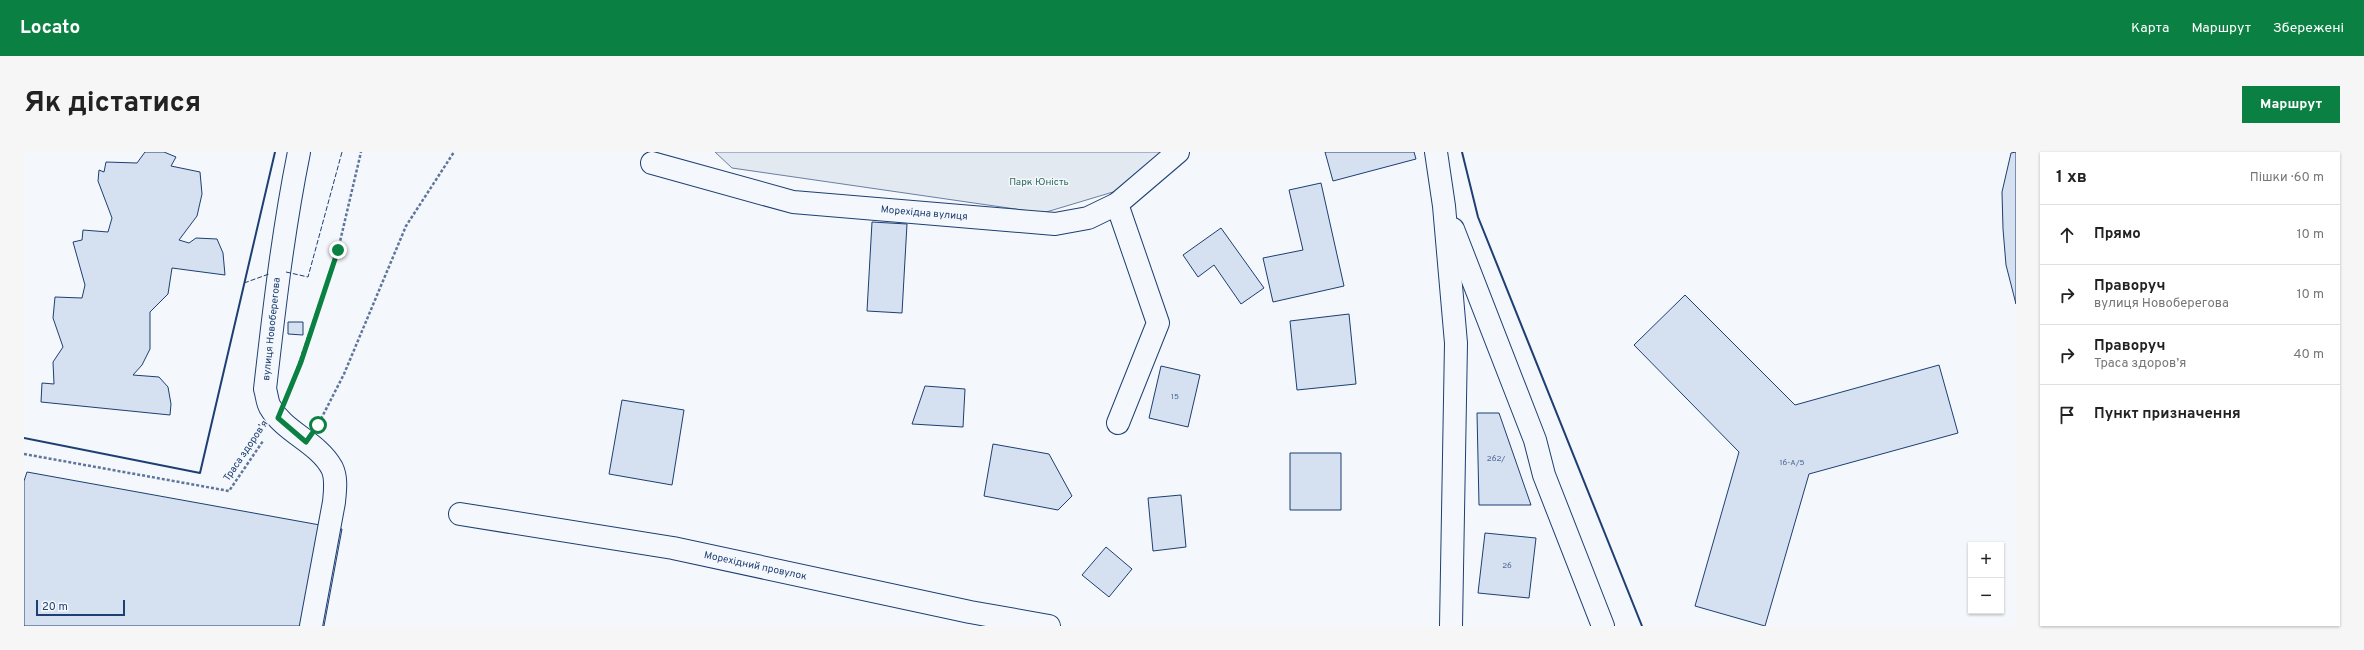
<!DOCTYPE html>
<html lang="uk">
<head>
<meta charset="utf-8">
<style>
  :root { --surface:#fff; --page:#f6f6f6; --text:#222; --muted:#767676; --line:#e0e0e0; --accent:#0b8043 }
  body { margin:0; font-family:Overpass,sans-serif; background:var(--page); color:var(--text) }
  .controls { position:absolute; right:12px; bottom:12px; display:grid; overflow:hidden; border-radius:0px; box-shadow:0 1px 3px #0004 }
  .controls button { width:36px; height:36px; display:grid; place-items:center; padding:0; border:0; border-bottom:1px solid var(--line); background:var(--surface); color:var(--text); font:20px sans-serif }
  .scale { position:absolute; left:12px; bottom:10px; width:89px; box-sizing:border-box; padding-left:4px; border:2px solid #1d3f73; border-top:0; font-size:11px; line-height:14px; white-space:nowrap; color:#1d3f73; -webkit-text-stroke:3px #f4f7fb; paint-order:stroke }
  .stop { position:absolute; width:12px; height:12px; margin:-9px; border:3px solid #0b8043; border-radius:50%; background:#fff }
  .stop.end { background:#0b8043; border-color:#fff; box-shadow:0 1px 4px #0008 }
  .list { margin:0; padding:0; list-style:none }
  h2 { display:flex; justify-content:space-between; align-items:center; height:52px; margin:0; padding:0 16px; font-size:17px }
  h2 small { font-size:13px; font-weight:400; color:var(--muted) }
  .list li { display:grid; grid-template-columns:26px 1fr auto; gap:12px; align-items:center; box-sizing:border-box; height:60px; padding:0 16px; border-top:1px solid var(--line) }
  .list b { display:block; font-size:15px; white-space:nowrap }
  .list p { margin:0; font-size:13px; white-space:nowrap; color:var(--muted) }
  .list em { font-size:13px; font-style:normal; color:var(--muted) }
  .icon { flex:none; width:22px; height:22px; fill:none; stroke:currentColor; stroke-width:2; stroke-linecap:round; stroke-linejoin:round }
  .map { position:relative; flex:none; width:1992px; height:474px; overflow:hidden; border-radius:0px }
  header { display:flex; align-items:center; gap:24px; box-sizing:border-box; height:56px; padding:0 20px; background:var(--accent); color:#fff }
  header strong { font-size:19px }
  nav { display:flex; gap:22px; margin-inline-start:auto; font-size:14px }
  .intro { display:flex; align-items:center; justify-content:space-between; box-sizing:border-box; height:96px; padding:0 24px }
  h1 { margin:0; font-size:28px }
  .button { padding:10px 18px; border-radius:0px; background:var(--accent); color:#fff; font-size:14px; font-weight:700 }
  main { display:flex; gap:24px; padding:0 24px }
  aside { flex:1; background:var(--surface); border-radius:0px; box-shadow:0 1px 3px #0004 }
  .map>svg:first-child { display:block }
  .green { fill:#e3e9f0; stroke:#687fa3 }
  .building { fill:#d5e0f0; stroke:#1d3f73 }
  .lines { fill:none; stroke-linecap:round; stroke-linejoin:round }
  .minor-casing { stroke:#1d3f73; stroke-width:24 }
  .path { stroke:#5e769c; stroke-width:2.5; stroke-dasharray:3 2; stroke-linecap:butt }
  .minor { stroke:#f4f7fb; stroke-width:22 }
  .fence { stroke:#1d3f73; stroke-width:1; stroke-dasharray:5 2; stroke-linecap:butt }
  .wall { stroke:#1d3f73; stroke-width:2 }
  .route { stroke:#0b8043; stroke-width:5 }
  .labels { text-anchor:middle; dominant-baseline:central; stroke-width:3; stroke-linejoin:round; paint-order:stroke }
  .number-label { font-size:8px; fill:#4b6792 }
  .park-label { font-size:10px; fill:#2c6c60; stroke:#f4f7fb }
  .street-label { font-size:10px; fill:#1d3f73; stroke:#f4f7fb }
</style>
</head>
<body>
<header>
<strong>Locato</strong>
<nav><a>Карта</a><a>Маршрут</a><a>Збережені</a></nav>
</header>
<div class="intro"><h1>Як дістатися</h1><a class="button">Маршрут</a></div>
<main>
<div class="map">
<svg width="1992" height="474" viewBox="0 0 1992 474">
  <rect width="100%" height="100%" fill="#f4f7fb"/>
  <path class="green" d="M 691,0 L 1141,0 L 1099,37 L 1019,61 L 708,16 Z"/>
  <path class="building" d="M 121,0 L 140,0 L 152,5 L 147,14 L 176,20 L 178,42 L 173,64 L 155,88 L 165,91 L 172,86 L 193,87 L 199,101 L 201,123 L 148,116 L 144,142 L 126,160 L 126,197 L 118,213 L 109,223 L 135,225 L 144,235 L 147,252 L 146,263 L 17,250 L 18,231 L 30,232 L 29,210 L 39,195 L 29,166 L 31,145 L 58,146 L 61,133 L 49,90 L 58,88 L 59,78 L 84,80 L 88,66 L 74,29 L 75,18 L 80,20 L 82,10 L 113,11 Z
    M 1301,0 L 1390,0 L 1392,7 L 1309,29 Z
    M 1992,0 L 1992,152 L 1982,113 L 1979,77 L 1978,40 L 1987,1 Z
    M 1297,31 L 1320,134 L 1249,150 L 1239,106 L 1279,98 L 1265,38 Z
    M 848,70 L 883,72 L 878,161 L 843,159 Z
    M 1197,76 L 1240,136 L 1217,152 L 1190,113 L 1174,125 L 1159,103 Z
    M 1661,143 L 1771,253 L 1915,213 L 1934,281 L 1785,322 L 1741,474 L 1671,454 L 1715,300 L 1610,193 Z
    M 1325,162 L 1332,232 L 1273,238 L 1266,169 Z
    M 264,170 L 279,170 L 279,183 L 264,182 Z
    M 1137,214 L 1176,223 L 1164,275 L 1125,266 Z
    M 901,234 L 941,237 L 939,275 L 888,272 Z
    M 598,248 L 660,258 L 648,333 L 585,322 Z
    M 1453,261 L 1475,261 L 1507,353 L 1455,353 Z
    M 969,292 L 1025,302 L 1048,344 L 1034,358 L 960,344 Z
    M 1266,301 L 1317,301 L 1317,358 L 1266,358 Z
    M 3,320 L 318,377 L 300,474 L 0,474 L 0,329 Z
    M 1157,343 L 1162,395 L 1129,399 L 1124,346 Z
    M 1461,381 L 1512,386 L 1505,446 L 1454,441 Z
    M 1082,395 L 1108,417 L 1085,445 L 1058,423 Z"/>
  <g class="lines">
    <defs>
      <g id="minor">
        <path d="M 275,0 C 259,79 250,158 241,237 C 243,243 243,250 246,255 C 261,281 294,290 308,316 C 313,326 311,339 310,350 L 287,474"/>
        <path d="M 1412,0 L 1420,54 L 1432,191 L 1427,474"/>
        <path id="s1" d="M 628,11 L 769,50 L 1031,72 L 1064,66 L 1093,52 L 1154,0"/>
        <path d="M 1093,52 L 1134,171 L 1094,271"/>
        <path d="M 1429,77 L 1511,288 L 1520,323 L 1579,474"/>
        <path id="s2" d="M 436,362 L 649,396 L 946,460 L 1025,474"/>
      </g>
    </defs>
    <use href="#minor" class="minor-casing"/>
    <path class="path" d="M 270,226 L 314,98 L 337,0
      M 297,267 L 320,222 L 382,74 L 430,0
      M 0,302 L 205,339 L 239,289"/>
    <use href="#minor" class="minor"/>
    <path class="fence" d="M 262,120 L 284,125 L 318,0
      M 220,131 L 245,122"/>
    <path class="wall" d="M 1438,0 L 1454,65 L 1618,474
      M 0,286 L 176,321 L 251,0"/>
  </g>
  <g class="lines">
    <path class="route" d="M 294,273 L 282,290 L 254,266 L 277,210 L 314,98"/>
  </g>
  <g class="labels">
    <g class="number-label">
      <text x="1151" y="245">15</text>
      <text x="1472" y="307">262/</text>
      <text x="1768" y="311">16-А/5</text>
      <text x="1483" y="414">26</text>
    </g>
    <g class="park-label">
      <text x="1015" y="30">Парк Юність</text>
    </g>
    <g class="street-label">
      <text stroke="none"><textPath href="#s1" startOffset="278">Морехідна вулиця</textPath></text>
      <text transform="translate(248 177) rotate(-84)">вулиця Новоберегова</text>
      <text transform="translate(222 299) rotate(-56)">Траса здоров’я</text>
      <text stroke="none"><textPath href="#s2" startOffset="300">Морехідний провулок</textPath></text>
    </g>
  </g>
</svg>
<div class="controls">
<button>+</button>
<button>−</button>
</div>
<div class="scale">20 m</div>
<div class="stop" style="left:294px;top:273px"></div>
<div class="stop end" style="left:314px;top:98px"></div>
</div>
<aside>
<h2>1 хв<small>Пішки · 60 m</small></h2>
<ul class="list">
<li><svg class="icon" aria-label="ahead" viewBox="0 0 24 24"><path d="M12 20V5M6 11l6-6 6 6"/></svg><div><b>Прямо</b></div><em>10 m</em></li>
<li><svg class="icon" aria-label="right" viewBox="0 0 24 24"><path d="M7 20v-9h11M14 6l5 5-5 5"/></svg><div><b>Праворуч</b><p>вулиця Новоберегова</p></div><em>10 m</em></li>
<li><svg class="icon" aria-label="right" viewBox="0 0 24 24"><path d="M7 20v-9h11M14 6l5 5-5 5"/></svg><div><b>Праворуч</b><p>Траса здоров’я</p></div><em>40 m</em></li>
<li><svg class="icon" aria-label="arrive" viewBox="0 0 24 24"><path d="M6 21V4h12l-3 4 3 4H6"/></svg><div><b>Пункт призначення</b></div></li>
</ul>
</aside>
</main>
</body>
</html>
